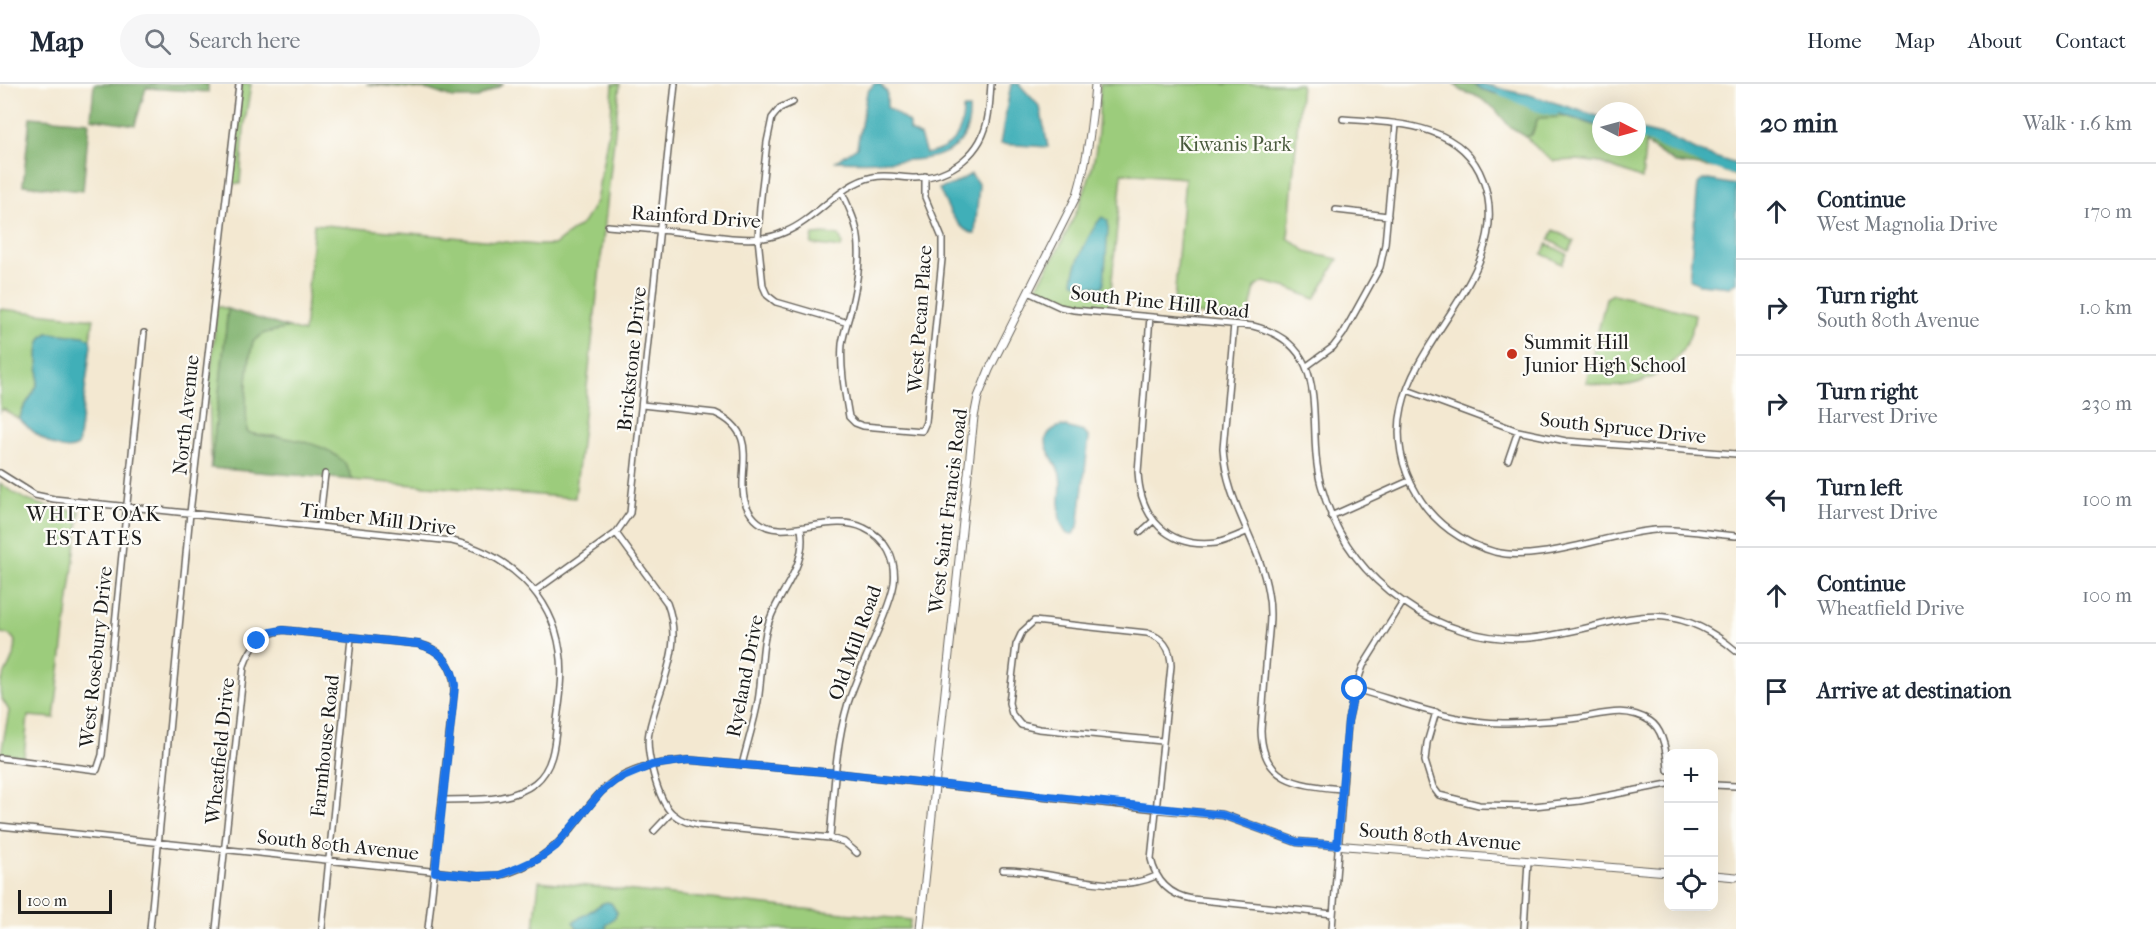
<!DOCTYPE html>
<html lang="en">
<head>
<meta charset="utf-8">
<style>
  :root { --surface:#fff; --page:#f6f6f7; --text:#1f2937; --muted:#747a83; --line:#e0e1e3 }
  body { margin:0; font-family:"IM FELL French Canon",serif; background:var(--page); color:var(--text) }
  .controls { position:absolute; right:18px; bottom:18px; display:grid; overflow:hidden; border-radius:12px; box-shadow:0 6px 24px #0002 }
  .controls button { width:54px; height:54px; display:grid; place-items:center; padding:0; border:0; border-bottom:2px solid var(--line); background:var(--surface); color:var(--text); font:30px sans-serif }
  .compass { position:absolute; left:1592px; top:18px; width:54px; height:54px; border-radius:50%; background:var(--surface); box-shadow:0 6px 24px #0002; rotate:96deg }
  .scale { position:absolute; left:18px; bottom:15px; width:94px; box-sizing:border-box; padding-left:6px; border:3px solid #1c1c1c; border-top:0; font-size:16px; line-height:21px; white-space:nowrap; color:#1c1c1c; -webkit-text-stroke:4px #fdfcf7; paint-order:stroke }
  .stop { position:absolute; width:18px; height:18px; margin:-14px; border:4px solid #1a73e8; border-radius:50%; background:#fff }
  .stop.end { background:#1a73e8; border-color:#fff; box-shadow:0 2px 6px #0008 }
  .list { margin:0; padding:0; list-style:none }
  h2 { display:flex; justify-content:space-between; align-items:center; height:78px; margin:0; padding:0 24px; font-size:26px }
  h2 small { font-size:20px; font-weight:400; color:var(--muted) }
  .list li { display:grid; grid-template-columns:39px 1fr auto; gap:18px; align-items:center; box-sizing:border-box; height:96px; padding:0 24px; border-top:2px solid var(--line) }
  .list b { display:block; font-size:22px; white-space:nowrap }
  .list p { margin:0; font-size:20px; white-space:nowrap; color:var(--muted) }
  .list em { font-size:20px; font-style:normal; color:var(--muted) }
  .icon { flex:none; width:33px; height:33px; fill:none; stroke:currentColor; stroke-width:2; stroke-linecap:round; stroke-linejoin:round }
  .map { position:relative; flex:none; width:1736px; height:845px; overflow:hidden }
  header { display:flex; align-items:center; gap:36px; box-sizing:border-box; height:84px; padding:0 30px; background:var(--surface); border-bottom:2px solid var(--line) }
  header strong { font-size:28px }
  nav { display:flex; gap:33px; margin-inline-start:auto; font-size:21px }
  .search { width:420px; height:54px; background:var(--page); display:flex; align-items:center; gap:15px; box-sizing:border-box; padding:0 21px; border-radius:33px; color:var(--muted); font-size:22px }
  main { display:flex }
  aside { flex:1; background:var(--surface) }
  .map>svg:first-child { display:block }
  .green { fill:#9ccc7b; stroke:#5c744c; stroke-width:1.5 }
  .forest { fill:#7db06b; stroke:#4c6644; stroke-width:1.5 }
  .water { fill:#3fafb8; stroke:#2e666a; stroke-width:1.5 }
  .lines { fill:none; stroke-linecap:round; stroke-linejoin:round }
  .canal { stroke:#3fafb8; stroke-width:7 }
  .minor-casing { stroke:#67635b; stroke-width:8 }
  .tertiary-casing { stroke:#67635b; stroke-width:9 }
  .minor { stroke:#fff; stroke-width:5 }
  .tertiary { stroke:#fff; stroke-width:7 }
  .route { stroke:#1a73e8; stroke-width:8 }
  .poi-dot { fill:#c8321e; stroke:#fdfcf7; stroke-width:2 }
  .labels { text-anchor:middle; dominant-baseline:central; stroke-width:4.5; stroke-linejoin:round; paint-order:stroke }
  .park-label { font-size:20px; fill:#495a3d; stroke:#fdfcf7 }
  .street-label { font-size:20px; fill:#1c1c1c; stroke:#fdfcf7 }
  .poi-label { font-size:20px; fill:#1c1c1c; stroke:#fdfcf7; text-anchor:start }
  .neighbourhood-label { font-size:21px; letter-spacing:1.5px; fill:#1c1c1c; stroke:#fdfcf7 }
</style>
</head>
<body>
<header>
<strong>Map</strong>
<div class="search"><svg class="icon" aria-label="search" viewBox="0 0 24 24"><circle cx="10" cy="10" r="6"/><path d="M15 15l6 6"/></svg>Search here</div>
<nav><a>Home</a><a>Map</a><a>About</a><a>Contact</a></nav>
</header>
<main>
<div class="map">
<svg width="1736" height="845" viewBox="0 0 1736 845">
  <rect width="100%" height="100%" fill="#fdfcf7"/>
  <filter id="ink" filterUnits="userSpaceOnUse"><feTurbulence type="fractalNoise" baseFrequency=".0167" numOctaves="2"/><feDisplacementMap in="SourceGraphic" scale="12" xChannelSelector="R" yChannelSelector="G"/><feConvolveMatrix kernelMatrix="1 2 1 2 8 2 1 2 1" color-interpolation-filters="sRGB"/></filter>
  <filter id="wash" filterUnits="userSpaceOnUse"><feTurbulence type="fractalNoise" baseFrequency=".008" numOctaves="4" result="noise"/><feDisplacementMap in="SourceGraphic" scale="24" xChannelSelector="R" yChannelSelector="G"/><feGaussianBlur stdDeviation="1.35" result="paint"/><feColorMatrix in="noise" values="0 0 0 0 0 0 0 0 0 0 0 0 0 0 0 0 0 1.4 0 .05"/><feComposite in="paint" operator="in"/></filter>
  <g filter="url(#wash)">
    <rect width="100%" height="100%" fill="#f3e8d1"/>
    <path class="green" d="M 241,0 L 251,0 L 244,45 L 240,100 L 232,99 Z
      M 613,0 L 620,0 L 575,414 L 353,396 L 345,379 L 276,352 L 260,353 L 247,348 C 245,317 246,287 253,257 L 265,249 L 289,244 L 304,248 L 314,140 L 537,161 L 554,161 L 584,138 L 596,117 L 611,33 Z
      M 1100,0 L 1301,0 L 1288,154 L 1309,169 L 1338,175 L 1315,215 L 1288,204 L 1264,198 L 1255,203 L 1248,235 L 1173,228 L 1185,94 L 1122,89 L 1110,218 L 1107,223 L 1065,218 L 1038,207 L 1038,200 C 1059,166 1080,126 1091,87 C 1099,60 1099,28 1100,0 Z
      M 1545,33 L 1568,33 L 1601,43 L 1601,63 L 1637,63 L 1637,51 L 1646,53 L 1642,95 L 1601,79 L 1578,76 L 1554,77 L 1542,69 L 1526,53 L 1532,51 L 1538,34 Z
      M 1554,146 L 1574,157 L 1569,167 L 1549,156 Z
      M 827,150 L 839,152 L 842,159 L 841,164 L 811,160 L 813,151 Z
      M 1547,160 L 1567,170 L 1562,180 L 1542,170 Z
      M 1613,210 L 1695,230 C 1690,284 1635,314 1586,298 L 1606,214 Z
      M 217,222 L 228,225 L 211,384 L 209,307 Z
      M 0,225 L 94,235 L 90,255 L 84,252 L 48,249 C 32,257 41,283 38,298 C 35,312 20,323 20,336 L 3,325 L 0,328 Z
      M 0,399 C 28,421 46,423 80,427 L 54,634 L 28,632 L 24,673 L 1,669 L 9,627 C 4,616 0,618 0,602 C 2,588 34,552 0,549 Z
      M 539,797 L 910,836 L 909,845 L 534,845 Z"/>
    <path class="forest" d="M 94,0 L 208,0 L 208,8 L 146,4 L 135,41 L 91,34 Z
      M 366,0 L 504,0 L 478,14 L 452,14 L 429,6 Z
      M 1455,0 L 1475,0 L 1481,5 L 1493,9 L 1518,14 L 1568,33 L 1538,34 L 1531,51 L 1526,53 L 1509,42 L 1495,25 L 1477,12 L 1461,7 Z
      M 30,33 L 89,38 L 83,107 L 23,101 Z
      M 1646,53 C 1678,59 1706,79 1736,89 L 1736,92 L 1715,84 L 1675,79 L 1646,60 Z
      M 228,225 L 289,244 L 265,249 L 253,257 C 246,287 245,317 247,348 C 261,353 266,351 280,353 C 300,356 331,362 344,379 C 348,383 350,390 353,396 L 211,384 Z"/>
    <path class="water" d="M 874,0 L 880,0 L 887,8 L 887,23 L 909,39 L 909,46 L 920,52 L 926,70 C 952,65 963,51 963,25 L 969,25 C 971,73 930,76 892,77 C 874,77 855,78 836,77 L 857,63 L 867,8 Z
      M 1011,0 L 1019,0 L 1040,23 L 1048,63 L 1000,60 Z
      M 1475,0 C 1493,0 1509,9 1527,10 L 1601,33 L 1601,43 L 1550,27 L 1518,14 L 1493,9 L 1481,5 Z
      M 1637,45 L 1666,52 L 1702,69 L 1736,80 L 1736,89 L 1658,56 L 1637,51 Z
      M 971,90 L 979,101 L 975,150 C 955,145 947,122 939,105 L 954,100 Z
      M 1703,95 L 1736,101 L 1736,198 L 1730,203 L 1699,200 L 1689,195 L 1698,100 Z
      M 1102,133 L 1108,137 L 1108,146 L 1104,200 L 1102,203 L 1079,200 L 1073,197 C 1074,180 1091,145 1102,133 Z
      M 48,249 L 84,252 L 90,255 L 91,261 L 78,362 C 59,373 34,348 20,336 C 20,323 35,312 38,298 C 41,283 32,257 48,249 Z
      M 1062,342 L 1084,348 L 1089,354 L 1078,444 L 1073,450 L 1067,450 C 1052,433 1064,411 1060,391 C 1058,380 1042,364 1047,352 C 1049,347 1056,343 1062,342 Z
      M 607,818 L 611,819 L 617,828 L 615,833 L 606,841 L 606,845 L 578,845 L 573,838 L 603,819 Z"/>
    <g class="lines">
      <path class="canal" d="M 1501,8 L 1538,24 L 1555,28
        M 1637,50 L 1701,77 L 1736,88"/>
    </g>
  </g>
  <g filter="url(#ink)">
    <g class="lines">
      <defs>
        <path id="minor" d="M 793,18 L 780,24 L 772,34 L 767,58 L 760,122 L 758,154 L 763,202 L 767,211 L 776,218 L 845,238
          M 1343,35 C 1394,39 1462,38 1483,96 C 1515,182 1418,247 1402,323 C 1395,353 1401,384 1417,410 C 1434,439 1462,459 1495,468 C 1540,479 1606,450 1655,446 C 1681,444 1710,450 1736,452
          M 842,108 C 847,120 853,131 856,143 C 863,169 857,199 851,225 C 848,237 844,247 842,260 C 840,284 845,310 849,333 L 855,339 L 863,342 L 922,347 L 926,338 L 942,175 L 942,154 L 925,113 L 925,92
          M 1336,126 L 1388,132
          M 608,142 C 635,144 663,146 690,149 C 720,152 757,161 785,148 C 817,135 839,100 873,93 C 886,90 902,94 915,94 C 951,93 983,69 988,32 C 990,21 990,11 991,0
          M 1028,208 L 1060,223 L 1074,226 L 1253,242 C 1337,263 1304,340 1321,401 C 1334,449 1362,489 1402,517 C 1438,543 1486,558 1530,554 C 1613,547 1661,502 1736,567
          M 1150,233 L 1138,388 C 1140,433 1167,465 1216,459 C 1226,457 1237,452 1246,448
          M 1234,240 L 1223,365 C 1226,420 1260,458 1268,509 C 1272,528 1269,548 1267,568 C 1265,594 1263,620 1261,646 C 1262,699 1299,701 1342,705
          M 1307,282 L 1333,263 L 1343,250 L 1380,183 L 1385,160 L 1396,40
          M 1407,306 L 1518,347 L 1566,357 L 1736,370
          M 642,321 L 715,329 C 771,354 723,401 755,435 C 780,461 830,427 864,444 C 886,454 897,476 894,500 C 892,513 886,526 881,539 C 870,565 857,592 848,619 C 835,662 834,709 830,754
          M 1508,376 L 1518,347
          M 0,389 L 35,411 L 54,415 L 452,457 C 507,470 552,510 560,567 C 564,590 560,613 557,636 C 555,657 554,684 535,699 C 509,719 474,715 442,716
          M 1331,432 L 1409,397
          M 319,442 L 325,390
          M 1141,448 L 1153,437
          M 616,449 L 667,519 C 685,565 658,603 649,648 C 645,667 658,718 673,730 C 681,737 689,739 698,741 L 830,754 L 844,758 L 857,769
          M 535,507 L 616,449 L 630,429 L 675,0
          M 1355,605 C 1402,618 1456,640 1506,639 C 1530,638 1555,637 1579,634 C 1604,630 1626,622 1650,637 C 1664,646 1667,671 1668,686
          M 1436,628 L 1427,659 L 1425,677 L 1433,703 L 1439,711 L 1479,721 L 1534,722 L 1580,717 L 1668,700
          M 1162,657 L 1039,645 L 1021,641 L 1012,630 L 1009,619 L 1016,561 L 1022,548 L 1034,537 L 1147,549 C 1164,554 1171,565 1171,582 L 1151,775 C 1156,797 1169,811 1192,815 L 1333,830
          M 0,674 L 97,686 L 102,671 L 144,249
          M 742,681 C 747,660 754,639 758,617 C 763,589 760,556 772,530 C 785,501 807,478 801,445
          M 1714,701 L 1736,702
          M 0,742 L 478,792 C 485,792 494,792 501,791 C 528,784 553,767 570,746 C 585,729 597,707 617,695 C 639,682 664,678 689,676 L 836,689 L 1156,725
          M 654,747 L 671,729
          M 1003,786 C 1050,785 1111,813 1156,792
          M 150,845 L 190,429 L 239,0
          M 216,845 L 244,582 C 251,562 261,550 283,546 L 418,560 C 442,565 455,583 454,608 L 428,845
          M 322,845 L 351,554
          M 1332,845 L 1348,637 L 1355,605 L 1363,582 L 1403,518
          M 1524,845 L 1528,777"/>
        <path id="tertiary" d="M 1156,725 L 1223,731 L 1297,758 L 1668,788
          M 1714,791 L 1736,793
          M 920,845 L 974,333 L 978,313 L 989,286 L 1077,111 C 1088,74 1092,38 1095,0"/>
      </defs>
      <use href="#minor" class="minor-casing"/>
      <use href="#tertiary" class="tertiary-casing"/>
      <use href="#minor" class="minor"/>
      <use href="#tertiary" class="tertiary"/>
    </g>
  </g>
  <g class="lines" filter="url(#ink)">
    <path class="route" d="M 257,557 L 271,548 L 283,546 L 418,560 C 440,565 452,580 455,601 L 435,788 L 478,792 L 500,791 L 518,784 L 538,775 L 556,762 L 601,708 L 616,696 L 652,681 L 689,676 L 836,689 L 1223,731 L 1297,758 L 1337,761 L 1348,637 L 1355,605"/>
  </g>
  <circle class="poi-dot" cx="1512" cy="270" r="6"/>
  <g class="labels">
    <g class="park-label">
      <text x="1235" y="60">Kiwanis Park</text>
    </g>
    <g class="street-label">
      <text transform="translate(696 133) rotate(4)">Rainford Drive</text>
      <text transform="translate(1160 218) rotate(6)">South Pine Hill Road</text>
      <text transform="translate(920 235) rotate(-86)">West Pecan Place</text>
      <text transform="translate(632 275) rotate(-84)">Brickstone Drive</text>
      <text transform="translate(186 331) rotate(-84)">North Avenue</text>
      <text transform="translate(1623 344) rotate(6)">South Spruce Drive</text>
      <text transform="translate(948 427) rotate(-83)">West Saint Francis Road</text>
      <text transform="translate(378 435) rotate(7)">Timber Mill Drive</text>
      <text transform="translate(855 559) rotate(-70)">Old Mill Road</text>
      <text transform="translate(96 573) rotate(-84)">West Rosebury Drive</text>
      <text transform="translate(745 592) rotate(-79)">Ryeland Drive</text>
      <text transform="translate(325 662) rotate(-84)">Farmhouse Road</text>
      <text transform="translate(220 667) rotate(-84)">Wheatfield Drive</text>
      <text transform="translate(1440 753) rotate(5)">South 80th Avenue</text>
      <text transform="translate(338 761) rotate(6)">South 80th Avenue</text>
    </g>
    <g class="poi-label">
      <text x="1524" y="258">Summit Hill<tspan x="1524" dy="23">Junior High School</tspan></text>
    </g>
    <g class="neighbourhood-label">
      <text x="94" y="430">WHITE OAK<tspan x="94" dy="24">ESTATES</tspan></text>
    </g>
  </g>
</svg>
<div class="controls">
<button>+</button>
<button>−</button>
<button><svg class="icon" aria-label="locate" viewBox="0 0 24 24"><circle cx="12" cy="12" r="6"/><path d="M12 2v4M12 18v4M2 12h4M18 12h4"/></svg></button>
</div>
<svg class="compass" viewBox="-18 -18 36 36"><path d="M0-13l5 13h-10z" fill="#e53935"/><path d="M0 13l5-13h-10z" fill="#747a83"/></svg>
<div class="scale">100 m</div>
<div class="stop" style="left:1355px;top:605px"></div>
<div class="stop end" style="left:257px;top:557px"></div>
</div>
<aside>
<h2>20 min<small>Walk · 1.6 km</small></h2>
<ul class="list">
<li><svg class="icon" aria-label="ahead" viewBox="0 0 24 24"><path d="M12 20V5M6 11l6-6 6 6"/></svg><div><b>Continue</b><p>West Magnolia Drive</p></div><em>170 m</em></li>
<li><svg class="icon" aria-label="right" viewBox="0 0 24 24"><path d="M7 20v-9h11M14 6l5 5-5 5"/></svg><div><b>Turn right</b><p>South 80th Avenue</p></div><em>1.0 km</em></li>
<li><svg class="icon" aria-label="right" viewBox="0 0 24 24"><path d="M7 20v-9h11M14 6l5 5-5 5"/></svg><div><b>Turn right</b><p>Harvest Drive</p></div><em>230 m</em></li>
<li><svg class="icon" aria-label="left" viewBox="0 0 24 24"><path d="M17 20v-9H6M10 6l-5 5 5 5"/></svg><div><b>Turn left</b><p>Harvest Drive</p></div><em>100 m</em></li>
<li><svg class="icon" aria-label="ahead" viewBox="0 0 24 24"><path d="M12 20V5M6 11l6-6 6 6"/></svg><div><b>Continue</b><p>Wheatfield Drive</p></div><em>100 m</em></li>
<li><svg class="icon" aria-label="arrive" viewBox="0 0 24 24"><path d="M6 21V4h12l-3 4 3 4H6"/></svg><div><b>Arrive at destination</b></div></li>
</ul>
</aside>
</main>
</body>
</html>
